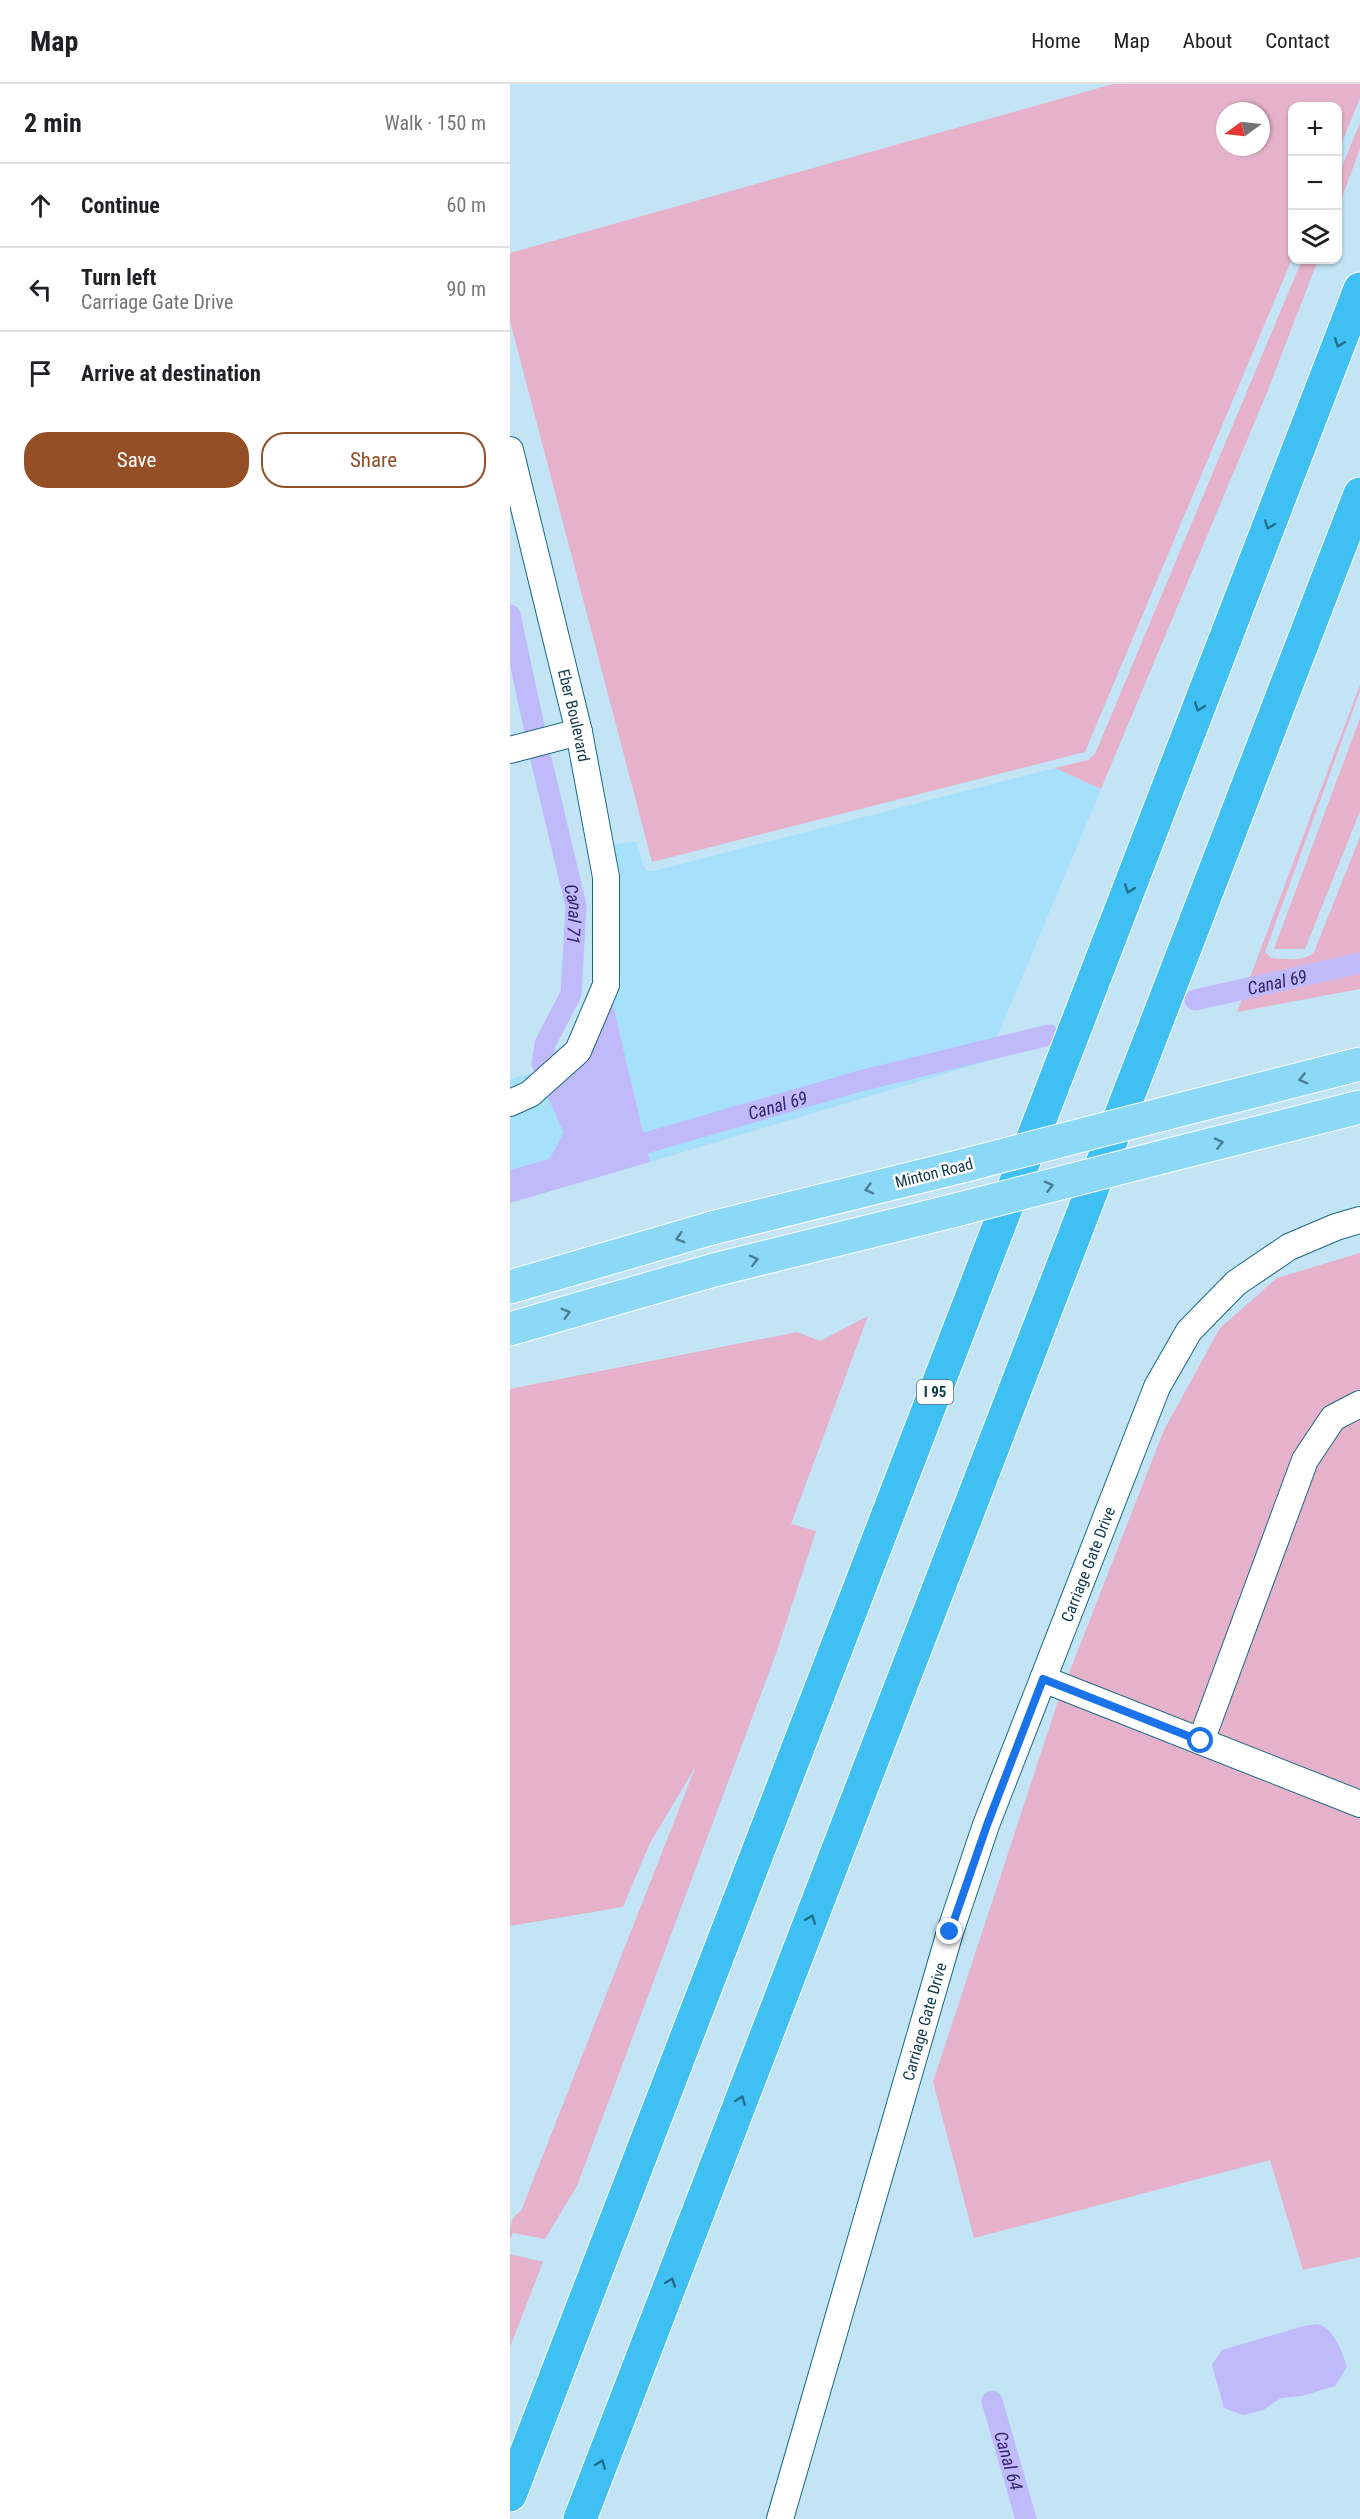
<!DOCTYPE html>
<html lang="en">
<head>
<meta charset="utf-8">
<style>
  :root { --surface:#fff; --page:#f6f6f6; --text:#202124; --muted:#757577; --line:#e0e0e0; --accent:#944f26 }
  body { margin:0; font-family:"Roboto Condensed",sans-serif; background:var(--page); color:var(--text) }
  .controls { position:absolute; right:18px; top:18px; display:grid; overflow:hidden; border-radius:12px; box-shadow:0 2px 4px #0004 }
  .controls button { width:54px; height:54px; display:grid; place-items:center; padding:0; border:0; border-bottom:2px solid var(--line); background:var(--surface); color:var(--text); font:30px sans-serif }
  .compass { position:absolute; left:706px; top:18px; width:54px; height:54px; border-radius:50%; background:var(--surface); box-shadow:0 2px 4px #0004; rotate:255deg }
  .stop { position:absolute; width:18px; height:18px; margin:-14px; border:4px solid #1a73e8; border-radius:50%; background:#fff }
  .stop.end { background:#1a73e8; border-color:#fff; box-shadow:0 2px 6px #0008 }
  .list { margin:0; padding:0; list-style:none }
  h2 { display:flex; justify-content:space-between; align-items:center; height:78px; margin:0; padding:0 24px; font-size:26px }
  h2 small { font-size:20px; font-weight:400; color:var(--muted) }
  .list li { display:grid; grid-template-columns:39px 1fr auto; gap:18px; align-items:center; box-sizing:border-box; height:84px; padding:0 24px; border-top:2px solid var(--line) }
  .list b { display:block; font-size:22px; white-space:nowrap }
  .list p { margin:0; font-size:20px; white-space:nowrap; color:var(--muted) }
  .list em { font-size:20px; font-style:normal; color:var(--muted) }
  .actions { display:flex; gap:12px; padding:18px 24px }
  .actions a { flex:1; padding:14px 0; border:2px solid var(--accent); border-radius:24px; text-align:center; font-size:21px; color:var(--accent) }
  .actions .main { background:var(--accent); color:#fff }
  .icon { flex:none; width:33px; height:33px; fill:none; stroke:currentColor; stroke-width:2; stroke-linecap:round; stroke-linejoin:round }
  .map { position:relative; flex:none; width:850px; height:2435px; overflow:hidden }
  header { display:flex; align-items:center; gap:36px; box-sizing:border-box; height:84px; padding:0 30px; background:var(--surface); border-bottom:2px solid var(--line) }
  header strong { font-size:28px }
  nav { display:flex; gap:33px; margin-inline-start:auto; font-size:21px }
  main { display:flex }
  aside { flex:1; background:var(--surface) }
  .map>svg:first-child { display:block }
  .built { fill:#a6e0fb }
  .green { fill:#e6b2cb; fill-rule:evenodd }
  .water { fill:#c0b9fa }
  .lines { fill:none; stroke-linecap:round; stroke-linejoin:round }
  .canal { stroke:#c0b9fa; stroke-width:21 }
  .minor-casing { stroke:#1b6885; stroke-width:28 }
  .major-casing { stroke:#fff; stroke-width:35 }
  .highway-casing { stroke:#fff; stroke-width:35 }
  .minor { stroke:#fff; stroke-width:26 }
  .major { stroke:#8cd9f7; stroke-width:33 }
  .highway { stroke:#40c0f2; stroke-width:33 }
  .major-bridge-casing { stroke:#fff; stroke-width:35; stroke-linecap:butt }
  .major-bridge { stroke:#8cd9f7; stroke-width:33 }
  .oneway { stroke:#226e8c }
  .oneway2 { stroke:#478097 }
  .route { stroke:#1a73e8; stroke-width:8 }
  .labels { text-anchor:middle; dominant-baseline:central; stroke-width:5; stroke-linejoin:round; paint-order:stroke }
  .shield { fill:#fff; stroke:#56747f; stroke-width:1.5 }
  .shield-label { font-size:15px; font-weight:bold; fill:#0e3848 }
  .street-label { font-size:16px; fill:#0e3848; stroke:#fff }
  .water-label { font-size:18px; font-style:italic; fill:#35246c; stroke:#fff }
</style>
</head>
<body>
<header>
<strong>Map</strong>
<nav><a>Home</a><a>Map</a><a>About</a><a>Contact</a></nav>
</header>
<main>
<aside>
<h2>2 min<small>Walk · 150 m</small></h2>
<ul class="list">
<li><svg class="icon" aria-label="ahead" viewBox="0 0 24 24"><path d="M12 20V5M6 11l6-6 6 6"/></svg><div><b>Continue</b></div><em>60 m</em></li>
<li><svg class="icon" aria-label="left" viewBox="0 0 24 24"><path d="M17 20v-9H6M10 6l-5 5 5 5"/></svg><div><b>Turn left</b><p>Carriage Gate Drive</p></div><em>90 m</em></li>
<li><svg class="icon" aria-label="arrive" viewBox="0 0 24 24"><path d="M6 21V4h12l-3 4 3 4H6"/></svg><div><b>Arrive at destination</b></div></li>
</ul>
<div class="actions"><a class="main">Save</a><a>Share</a></div>
</aside>
<div class="map">
<svg width="850" height="2435" viewBox="0 0 850 2435">
  <rect width="100%" height="100%" fill="#c2e4f5"/>
  <path class="built" d="M 545,684 L 591,705 L 477,977 L 140,1078 L 102,917 L 104,911 L 108,911 L 108,903 L 111,895 L 108,894 L 102,761 L 126,757 L 134,783 L 138,787 L 144,787 Z
    M 23,989 L 25,991 L 0,1008 L 0,995 Z
    M 39,1008 L 57,1025 L 57,1041 L 50,1058 L 39,1075 L 0,1086 L 0,1030 Z"/>
  <path class="green" d="M 603,0 L 850,0 L 850,14 L 828,68 L 828,22 L 782,22 L 782,175 L 575,668 L 142,778 L 0,237 L 0,169 ZM 715,27 L 751,27 L 751,63 L 715,63 Z
    M 850,39 L 850,65 L 828,124 L 828,92 Z
    M 792,176 L 808,176 L 756,311 L 591,705 L 545,684 L 578,676 L 585,670 Z
    M 850,601 L 850,607 L 755,868 L 761,874 C 774,875 796,878 804,868 L 850,753 L 850,905 L 727,928 Z
    M 850,634 L 850,727 L 795,865 L 764,865 Z
    M 850,1169 L 850,2173 L 793,2186 L 760,2076 L 464,2154 L 423,1998 L 547,1620 L 654,1346 L 710,1244 L 767,1194 Z
    M 358,1232 L 281,1440 L 306,1447 L 267,1567 L 67,2102 L 35,2155 L 3,2149 L 0,2155 C 0,2142 0,2134 11,2127 L 186,1682 L 140,1759 L 113,1823 L 0,1842 L 0,1305 L 287,1248 L 310,1257 Z
    M 0,2170 L 33,2178 L 0,2263 Z"/>
  <path class="water" d="M 102,917 L 140,1078 L 0,1119 L 0,1086 L 39,1075 C 50,1058 57,1045 57,1025 L 39,1008 Z
    M 808,2240 C 826,2247 831,2266 837,2283 L 825,2302 L 792,2312 L 771,2314 L 753,2326 L 733,2331 L 714,2324 L 702,2281 L 712,2266 L 794,2242 Z"/>
  <g class="lines">
    <g class="canal">
      <path d="M 0,531 L 24,643"/>
      <path id="s1" d="M 31,675 L 66,822 L 61,910 L 35,960 L 32,980"/>
      <path id="s2" d="M 685,916 L 850,879"/>
      <path d="M 48,1010 L 68,1055"/>
      <path id="s3" d="M 108,1067 L 350,997 L 539,951"/>
      <path id="s4" d="M 482,2317 L 516,2435"/>
    </g>
    <defs>
      <g id="minor">
        <path id="s5" d="M 0,366 L 69,648 L 96,793 L 96,901 L 68,967 L 20,1010 L 0,1019"/>
        <path d="M 0,666 L 69,648"/>
        <path d="M 533,1595 L 850,1720"/>
        <path d="M 691,1657 L 795,1376 L 823,1334 L 850,1320"/>
        <path id="s6" d="M 270,2435 L 440,1848 L 476,1741 L 647,1303 L 679,1247 L 726,1199 L 779,1163 L 826,1143 L 850,1136"/>
      </g>
      <path id="major" d="M 669,1026 L 850,980
        M 652,1073 L 850,1023
        M 0,1203 L 202,1144 L 456,1081
        M 0,1245 L 204,1186 L 442,1127"/>
      <path id="highway" d="M 0,2411 L 850,205
        M 70,2435 L 850,410"/>
    </defs>
    <use href="#minor" class="minor-casing"/>
    <use href="#major" class="major-casing"/>
    <use href="#highway" class="highway-casing"/>
    <use href="#minor" class="minor"/>
    <use href="#major" class="major"/>
    <use href="#highway" class="highway"/>
    <defs>
      <path id="major-bridge" d="M 456,1081 L 669,1026
        M 442,1127 L 652,1073"/>
    </defs>
    <use href="#major-bridge" class="major-bridge-casing"/>
    <use href="#major-bridge" class="major-bridge"/>
  </g>
  <defs><path id="oneway-chevron" d="M-2-3.5L2.5 0L-2 3.5" fill="none" stroke-width="1.6" stroke-linecap="round" stroke-linejoin="round" transform="scale(1.5)"/></defs>
  <g class="oneway">
    <use href="#oneway-chevron" transform="translate(829 259) rotate(111)"/>
    <use href="#oneway-chevron" transform="translate(759 441) rotate(111)"/>
    <use href="#oneway-chevron" transform="translate(689 623) rotate(111)"/>
    <use href="#oneway-chevron" transform="translate(619 805) rotate(111)"/>
    <use href="#oneway-chevron" transform="translate(301 1835) rotate(-69)"/>
    <use href="#oneway-chevron" transform="translate(231 2016) rotate(-69)"/>
    <use href="#oneway-chevron" transform="translate(161 2198) rotate(-69)"/>
    <use href="#oneway-chevron" transform="translate(91 2380) rotate(-69)"/>
  </g>
  <g class="oneway2">
    <use href="#oneway-chevron" transform="translate(793 995) rotate(166)"/>
    <use href="#oneway-chevron" transform="translate(709 1059) rotate(-14)"/>
    <use href="#oneway-chevron" transform="translate(539 1102) rotate(-14)"/>
    <use href="#oneway-chevron" transform="translate(359 1105) rotate(166)"/>
    <use href="#oneway-chevron" transform="translate(170 1154) rotate(164)"/>
    <use href="#oneway-chevron" transform="translate(244 1176) rotate(-14)"/>
    <use href="#oneway-chevron" transform="translate(56 1229) rotate(-16)"/>
  </g>
  <g class="lines">
    <path class="route" d="M 440,1848 L 477,1741 L 533,1595 L 691,1657"/>
  </g>
  <g class="labels">
    <rect class="shield" x="407" y="1296" width="36" height="24" rx="4.5"/>
    <g class="shield-label">
      <text x="425" y="1308">I 95</text>
    </g>
    <g class="street-label">
      <text stroke="none"><textPath href="#s5" startOffset="273">Eber Boulevard</textPath></text>
      <text transform="translate(424 1089) rotate(-14)">Minton Road</text>
      <text stroke="none"><textPath href="#s6" startOffset="1004">Carriage Gate Drive</textPath></text>
      <text stroke="none"><textPath href="#s6" startOffset="518">Carriage Gate Drive</textPath></text>
    </g>
    <g class="water-label">
      <text stroke="none"><textPath href="#s1" startOffset="159">Canal 71</textPath></text>
      <text stroke="none"><textPath href="#s2" startOffset="84">Canal 69</textPath></text>
      <text stroke="none"><textPath href="#s3" startOffset="166">Canal 69</textPath></text>
      <text stroke="none"><textPath href="#s4" startOffset="62">Canal 64</textPath></text>
    </g>
  </g>
</svg>
<div class="controls">
<button>+</button>
<button>−</button>
<button><svg class="icon" aria-label="layers" viewBox="0 0 24 24"><path d="M12 4l9 5-9 5-9-5zM3 14l9 5 9-5"/></svg></button>
</div>
<svg class="compass" viewBox="-18 -18 36 36"><path d="M0-13l5 13h-10z" fill="#e53935"/><path d="M0 13l5-13h-10z" fill="#757577"/></svg>
<div class="stop" style="left:691px;top:1657px"></div>
<div class="stop end" style="left:440px;top:1848px"></div>
</div>
</main>
</body>
</html>
